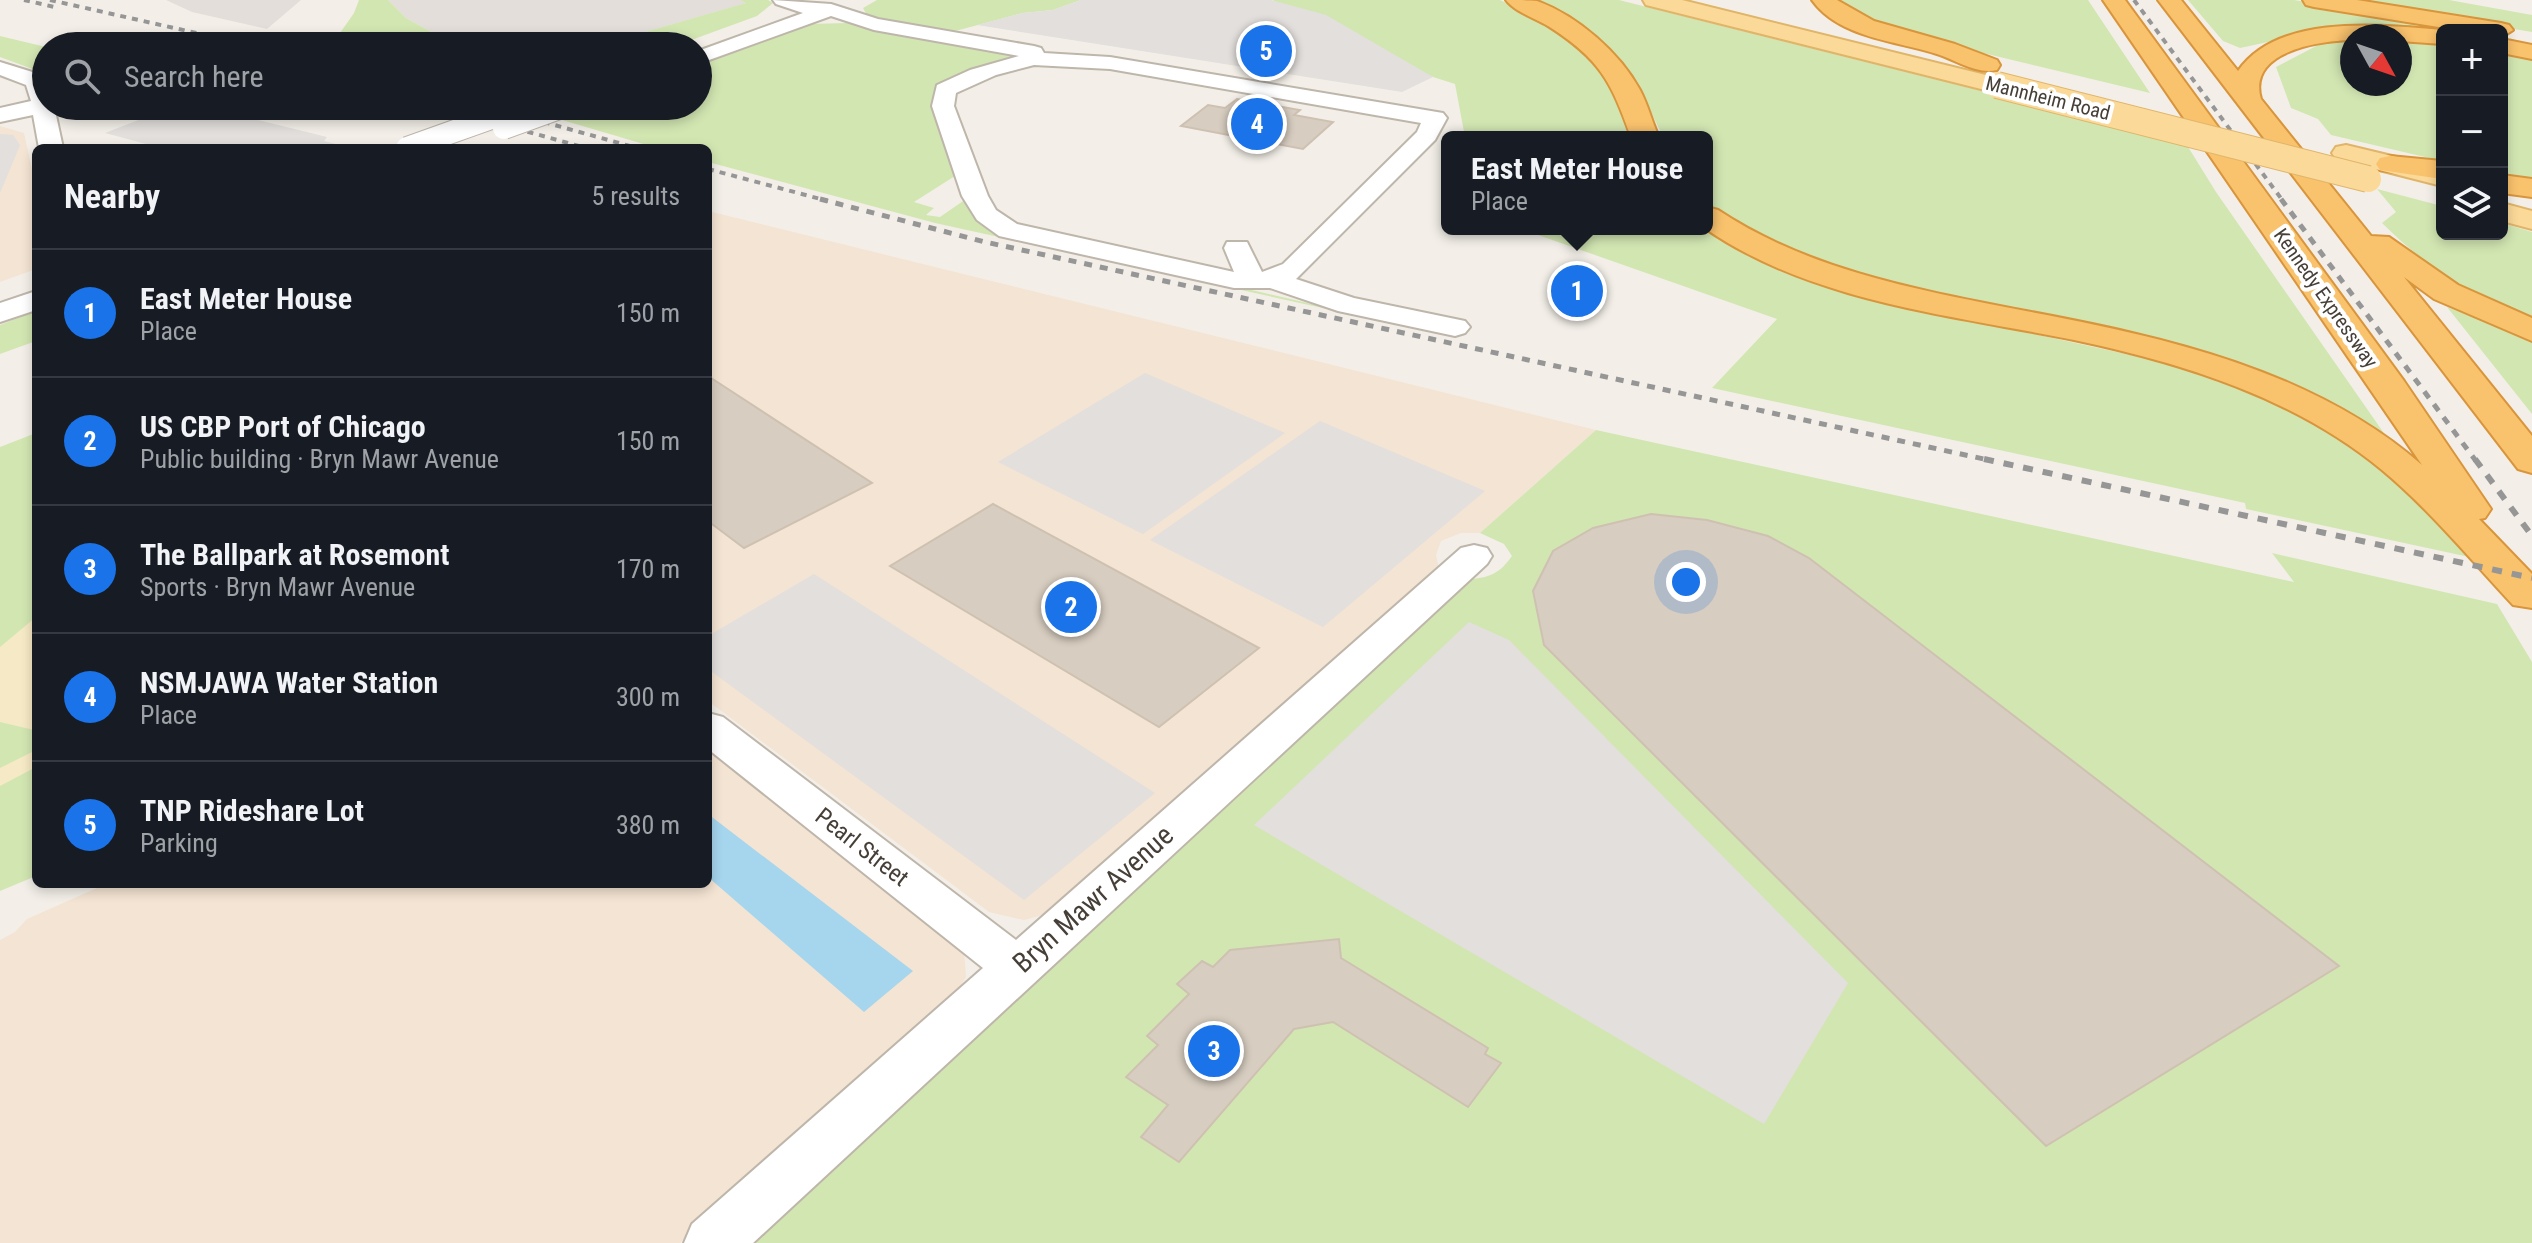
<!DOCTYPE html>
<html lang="en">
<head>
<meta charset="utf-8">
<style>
  :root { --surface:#171b24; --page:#20242c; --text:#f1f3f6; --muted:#9ea1a6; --line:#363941; --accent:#1a73e8 }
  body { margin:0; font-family:"Roboto Condensed",sans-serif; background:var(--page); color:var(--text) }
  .controls { position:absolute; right:24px; top:24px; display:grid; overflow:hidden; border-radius:12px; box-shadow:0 4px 12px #0003 }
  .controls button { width:72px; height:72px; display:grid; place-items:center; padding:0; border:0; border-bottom:2px solid var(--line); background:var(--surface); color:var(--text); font:40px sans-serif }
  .compass { position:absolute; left:2340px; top:24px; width:72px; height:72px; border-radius:50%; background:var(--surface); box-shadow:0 4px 12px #0003; rotate:130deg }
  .you { position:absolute; left:1686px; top:582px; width:28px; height:28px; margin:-20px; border:6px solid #fff; border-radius:50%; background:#1a73e8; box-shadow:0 0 0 12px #1a73e833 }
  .badge { display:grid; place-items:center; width:52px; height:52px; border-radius:50%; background:var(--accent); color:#fff; font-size:26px; font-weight:700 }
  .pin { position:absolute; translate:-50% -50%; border:4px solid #fff; box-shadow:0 2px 8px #0006 }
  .popup { position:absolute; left:1441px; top:131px; width:272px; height:104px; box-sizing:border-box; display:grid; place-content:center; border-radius:12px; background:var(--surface); filter:drop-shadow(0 2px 6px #0005); font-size:26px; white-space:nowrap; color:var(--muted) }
  .popup b { font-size:30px; color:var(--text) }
  .popup::after { content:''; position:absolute; left:50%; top:100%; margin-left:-16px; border:16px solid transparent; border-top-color:var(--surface) }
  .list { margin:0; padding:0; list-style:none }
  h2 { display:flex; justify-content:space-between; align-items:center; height:104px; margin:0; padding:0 32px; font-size:34px }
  h2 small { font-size:26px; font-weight:400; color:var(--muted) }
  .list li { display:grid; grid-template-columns:52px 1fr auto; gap:24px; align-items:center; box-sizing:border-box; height:128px; padding:0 32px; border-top:2px solid var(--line) }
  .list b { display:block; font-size:30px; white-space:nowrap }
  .list p { margin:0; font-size:26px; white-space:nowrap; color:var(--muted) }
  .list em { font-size:26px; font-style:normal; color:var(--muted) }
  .icon { flex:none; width:44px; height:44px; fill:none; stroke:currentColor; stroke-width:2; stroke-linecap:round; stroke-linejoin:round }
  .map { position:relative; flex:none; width:2532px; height:1243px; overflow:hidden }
  .search { position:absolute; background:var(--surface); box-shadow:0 4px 12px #0003; left:32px; top:32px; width:680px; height:88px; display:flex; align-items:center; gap:20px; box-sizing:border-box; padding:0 28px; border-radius:44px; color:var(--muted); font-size:30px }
  .panel { position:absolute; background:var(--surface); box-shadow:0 4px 12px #0003; left:32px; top:144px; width:680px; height:744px; border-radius:12px }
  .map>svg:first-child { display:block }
  .commercial { fill:#f4e4d3 }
  .industrial { fill:#e3ded9 }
  .green { fill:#d2e6b2 }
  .sand { fill:#f6e9c5 }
  .parking { fill:#e2dfdc }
  .water { fill:#a6d5ee }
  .building { fill:#d7cdc0; stroke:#cfc1b1; stroke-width:2 }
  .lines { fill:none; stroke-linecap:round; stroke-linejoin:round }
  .minor-casing { stroke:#beb6aa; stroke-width:4 }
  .major-casing { stroke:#e0b569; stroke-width:4 }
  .highway-casing { stroke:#d8953c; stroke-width:4 }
  .minor { fill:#fff; fill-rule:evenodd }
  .major { fill:#fbd999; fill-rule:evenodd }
  .highway { fill:#f9c26d; fill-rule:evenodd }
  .rail-far2 { stroke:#969696; stroke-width:4; stroke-dasharray:6 6; stroke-linecap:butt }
  .rail-far1 { stroke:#969696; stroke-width:5; stroke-dasharray:8 8; stroke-linecap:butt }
  .rail { stroke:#969696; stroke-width:6; stroke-dasharray:10 10; stroke-linecap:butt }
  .minor-bridge-casing { stroke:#beb6aa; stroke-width:24; stroke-linecap:butt }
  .major-bridge-casing { stroke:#e0b569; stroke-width:28; stroke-linecap:butt }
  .minor-bridge { stroke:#fff; stroke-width:22 }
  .major-bridge { stroke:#fbd999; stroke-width:26 }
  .labels { text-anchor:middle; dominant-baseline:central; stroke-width:8; stroke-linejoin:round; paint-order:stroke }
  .far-street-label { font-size:20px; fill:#463f37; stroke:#fff }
  .street-label { font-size:24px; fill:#463f37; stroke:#fff }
  .near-street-label { font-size:28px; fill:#463f37; stroke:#fff }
</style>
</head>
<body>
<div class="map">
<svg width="2532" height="1243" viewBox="0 0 2532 1243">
  <rect width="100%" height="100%" fill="#f3efe8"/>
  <path class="commercial" d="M 0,126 L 24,133 L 36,188 L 36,269 L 0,282 Z
    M 708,211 L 1596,430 L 1480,533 L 1461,533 L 1441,541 L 1436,555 L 1439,569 L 1054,912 L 1024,920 L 989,912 L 708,701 Z
    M 708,751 L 964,950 L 966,977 L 948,1006 L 680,1243 L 0,1243 L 0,940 L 15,932 L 27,919 L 106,884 L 708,884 Z"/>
  <path class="industrial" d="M 166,0 L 301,0 L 267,29 L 192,12 Z
    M 388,0 L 740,0 L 747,3 L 596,46 L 457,46 L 406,18 Z"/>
  <path class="green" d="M 359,0 L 388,0 L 406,18 L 457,46 L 309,46 L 309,42 L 325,40 L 323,44 L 333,43 L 354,13 Z
    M 740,0 L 768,0 L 773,3 L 757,16 L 675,46 L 596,46 L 746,3 Z
    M 877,0 L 1081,0 L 1053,10 L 1023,13 L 948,33 L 868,17 L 863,8 Z
    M 1272,0 L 1500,0 C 1543,19 1586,49 1612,90 C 1620,103 1625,122 1631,137 L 1465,137 L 1455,84 L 1433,77 Z
    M 1531,0 L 1619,0 L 2185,142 L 2216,192 L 2388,439 L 2316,400 L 1850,275 L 1764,243 L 1707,206 L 1707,137 L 1663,137 C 1650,110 1636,78 1615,55 C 1593,31 1560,14 1531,0 Z
    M 1840,0 L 2088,0 L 2150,93 L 1900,33 L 1857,15 Z
    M 2188,0 L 2294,0 L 2471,30 L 2315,32 L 2240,48 L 2223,41 Z
    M 2339,0 L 2449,0 L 2532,15 L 2532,32 Z
    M 847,23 L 1017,55 L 953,79 L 957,171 L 955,176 L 914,202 L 934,208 L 926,215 L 940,217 L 966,199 L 1019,236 L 1437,333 L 935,223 L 708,162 L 708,148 L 657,148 L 552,117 L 582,106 L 698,106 L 698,64 L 808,24 Z
    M 0,36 L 46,47 L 46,74 L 0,57 Z
    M 2400,39 L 2442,43 L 2442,161 L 2331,135 L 2318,119 L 2291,108 L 2276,67 L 2322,43 L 2352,41 L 2352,84 L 2400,84 Z
    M 2502,51 L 2532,57 L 2532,180 L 2502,176 Z
    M 2377,189 L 2442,206 L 2442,234 L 2502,234 L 2502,223 L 2532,232 L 2532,318 C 2472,297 2427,268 2382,223 L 2396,212 Z
    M 1521,229 L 1703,229 L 1748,256 L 1852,294 L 2181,366 L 2313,414 L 2442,518 L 2469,557 L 2246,509 L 2245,503 L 1712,388 L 1777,319 Z
    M 2447,307 L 2532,340 L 2532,414 Z
    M 36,311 L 36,341 L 0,354 L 0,325 Z
    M 1596,430 L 2294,582 L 2272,553 L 2497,604 L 2532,662 L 2532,1243 L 746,1243 L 1468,579 C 1490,578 1500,573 1512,556 L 1504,544 L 1480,533 Z
    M 36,433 L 36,876 L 0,891 L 0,447 Z"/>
  <path class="sand" d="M 36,617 L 36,729 L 34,730 L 0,722 L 0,647 Z
    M 36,750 L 36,767 L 0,786 L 0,768 Z"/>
  <path class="parking" d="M 1081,0 L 1271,0 L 1326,15 L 1433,77 L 1402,92 L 977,25 L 1023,13 L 1053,10 Z
    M 149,106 L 202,106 L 327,137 L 324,141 L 351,148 L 161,148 L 105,133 L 141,119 L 126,114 Z
    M 0,134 L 13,135 L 20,145 L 0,193 Z
    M 1145,373 L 1285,433 L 1143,534 L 998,462 Z
    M 1320,421 L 1485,491 L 1323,627 L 1150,540 Z
    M 814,574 L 1155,793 L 1024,900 L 708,669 L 708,636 Z
    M 1469,622 L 1509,640 L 1848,983 L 1764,1124 L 1254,825 Z"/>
  <path class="water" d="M 708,814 L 913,971 L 864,1012 L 708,877 Z"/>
  <path class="building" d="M 1237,99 L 1300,110 L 1294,115 L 1333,122 L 1303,149 L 1181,126 L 1208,105 L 1225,108 Z
    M 708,376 L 872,483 L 744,548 L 708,521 Z
    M 993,504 L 1259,648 L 1159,727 L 890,566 Z
    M 1651,514 L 1707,520 L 1768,536 L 1809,558 L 2339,966 L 2046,1146 L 1544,645 L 1533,591 L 1553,551 L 1593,528 Z
    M 1339,939 L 1341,958 L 1488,1048 L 1485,1054 L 1501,1063 L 1468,1107 L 1333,1022 L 1294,1029 L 1179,1162 L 1141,1137 L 1168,1105 L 1126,1077 L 1158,1045 L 1147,1036 L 1189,994 L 1177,984 L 1202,961 L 1213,967 L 1230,950 Z"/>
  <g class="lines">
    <defs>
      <path id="minor" d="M 773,0 L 831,4 L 878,19 L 1034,46 L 1041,48 L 1044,53 L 1110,57 L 1443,113 L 1447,118 L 1435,140 L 1296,279 L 1354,298 L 1465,321 L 1470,327 L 1465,333 L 1455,336 L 1338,311 L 1270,288 L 1234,288 L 999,236 L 977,220 L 962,196 L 932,106 L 937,85 L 970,70 L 1019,56 L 874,30 L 831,16 L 698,64 L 698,51 L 803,13 L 776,4 ZM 1034,65 L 1110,69 L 1421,123 L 1417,132 L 1283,264 L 1262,272 L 1247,242 L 1227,242 L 1224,248 L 1234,272 L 1017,224 L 996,210 L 988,196 L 954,106 L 956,93 L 996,75 Z
        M 0,62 L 42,75 L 46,81 L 46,106 L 54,106 L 63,148 L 39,148 L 33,115 L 0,122 L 0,108 L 31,101 L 26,85 L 0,75 Z
        M 36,291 L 36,310 L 0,322 L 0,303 Z
        M 1474,545 L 1487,548 L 1492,556 L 1487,564 L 753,1243 L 684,1243 L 692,1224 L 983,968 L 708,749 L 708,713 L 723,717 L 1016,940 L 1461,548 Z"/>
      <path id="major" d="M 1643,0 L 1682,0 L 2006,80 L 2010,85 L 2006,90 L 1997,93 L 1646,5 Z
        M 2346,145 L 2442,168 L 2442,186 L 2336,159 L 2332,153 L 2336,147 Z
        M 2502,203 L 2532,211 L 2532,229 L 2502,221 Z"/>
      <path id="highway" d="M 1506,0 C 1515,0 1528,0 1537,1 C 1578,16 1620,53 1640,90 C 1648,105 1652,122 1659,137 L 1631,137 C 1611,81 1600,59 1548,26 C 1535,18 1515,12 1506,0 Z
        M 1812,0 L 1837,0 L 1874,21 L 1955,44 L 1997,60 L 2000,65 L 1997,70 C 1977,75 1956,60 1937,54 C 1897,41 1839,38 1812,0 Z
        M 2103,0 L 2125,0 L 2404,381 L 2491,509 L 2485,518 L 2479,519 L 2532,574 L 2532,608 L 2513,605 C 2470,559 2430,510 2382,470 C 2295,398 2183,363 2074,340 C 1951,315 1812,302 1706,229 L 1707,207 L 1718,210 C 1810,271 1919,290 2026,311 C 2165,337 2313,370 2422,465 Z
        M 2158,0 L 2181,0 L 2238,71 C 2278,13 2381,25 2443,30 L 2442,44 L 2400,41 L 2400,36 L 2352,36 L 2352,40 C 2319,41 2247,51 2261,99 L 2371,236 L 2389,237 L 2458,285 L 2532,318 L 2532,341 L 2434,299 L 2404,277 L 2532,436 L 2532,473 L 2518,469 Z
        M 2303,0 L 2357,0 L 2501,23 L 2509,25 L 2513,30 L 2502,37 L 2502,30 L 2457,30 L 2314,7 L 2306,5 Z
        M 2502,39 L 2532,45 L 2532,59 L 2502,53 Z
        M 2390,156 L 2442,161 L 2442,179 L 2380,170 L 2376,164 L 2380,158 Z
        M 2502,175 L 2532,179 L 2532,197 L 2502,193 Z"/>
    </defs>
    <use href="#minor" class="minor-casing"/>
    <use href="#major" class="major-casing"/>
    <use href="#highway" class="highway-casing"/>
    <use href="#minor" class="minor"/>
    <use href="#major" class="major"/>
    <use href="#highway" class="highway"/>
    <path class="rail-far2" d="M 24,0 L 59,8
      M 50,0 L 254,46
      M 2134,0 L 2283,201
      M 435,106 L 586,148
      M 486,106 L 637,148
      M 708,169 L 828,201"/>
    <path class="rail-far1" d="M 820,199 L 985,242 L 1993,461
      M 2281,199 L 2476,461"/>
    <path class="rail" d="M 1984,459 L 2532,578
      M 2475,459 L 2532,536"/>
    <defs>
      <path id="minor-bridge" d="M 504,128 L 565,106
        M 407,148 L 525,106"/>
      <path id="major-bridge" d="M 1997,85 L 2368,179"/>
    </defs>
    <use href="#minor-bridge" class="minor-bridge-casing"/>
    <use href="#major-bridge" class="major-bridge-casing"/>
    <use href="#minor-bridge" class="minor-bridge"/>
    <use href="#major-bridge" class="major-bridge"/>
  </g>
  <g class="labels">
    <g class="far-street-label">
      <text transform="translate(2048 98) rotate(14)">Mannheim Road</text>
      <text transform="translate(2326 298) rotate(55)">Kennedy Expressway</text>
    </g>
    <g class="street-label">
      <text transform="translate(862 847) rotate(38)">Pearl Street</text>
    </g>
    <g class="near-street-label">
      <text transform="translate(1093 899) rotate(-42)">Bryn Mawr Avenue</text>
    </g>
  </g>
</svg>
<div class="controls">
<button>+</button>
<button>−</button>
<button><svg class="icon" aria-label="layers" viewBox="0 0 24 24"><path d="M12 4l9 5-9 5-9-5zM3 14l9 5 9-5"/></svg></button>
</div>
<svg class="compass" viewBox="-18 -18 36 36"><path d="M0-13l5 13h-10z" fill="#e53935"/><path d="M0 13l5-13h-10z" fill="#9ea1a6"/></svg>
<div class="you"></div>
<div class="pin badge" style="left:1577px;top:291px">1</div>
<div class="popup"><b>East Meter House</b>Place</div>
<div class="pin badge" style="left:1071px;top:607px">2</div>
<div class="pin badge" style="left:1214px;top:1051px">3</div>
<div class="pin badge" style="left:1257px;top:124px">4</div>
<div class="pin badge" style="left:1266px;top:51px">5</div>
<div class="search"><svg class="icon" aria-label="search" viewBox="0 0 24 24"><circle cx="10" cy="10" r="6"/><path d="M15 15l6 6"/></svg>Search here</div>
<section class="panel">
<h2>Nearby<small>5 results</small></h2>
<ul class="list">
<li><span class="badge">1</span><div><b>East Meter House</b><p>Place</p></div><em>150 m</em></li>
<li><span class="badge">2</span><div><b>US CBP Port of Chicago</b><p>Public building · Bryn Mawr Avenue</p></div><em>150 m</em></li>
<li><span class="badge">3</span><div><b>The Ballpark at Rosemont</b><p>Sports · Bryn Mawr Avenue</p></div><em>170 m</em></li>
<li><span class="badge">4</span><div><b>NSMJAWA Water Station</b><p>Place</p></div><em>300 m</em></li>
<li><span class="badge">5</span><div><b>TNP Rideshare Lot</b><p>Parking</p></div><em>380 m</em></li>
</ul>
</section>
</div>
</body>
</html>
